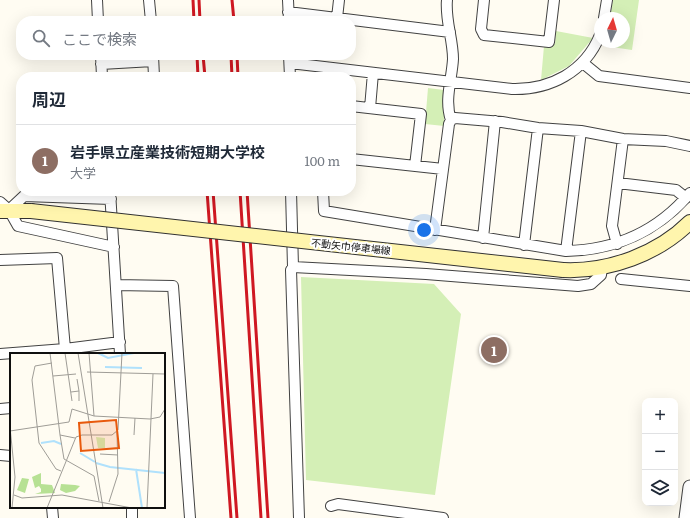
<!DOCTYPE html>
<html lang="ja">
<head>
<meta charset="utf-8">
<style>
  :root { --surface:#fff; --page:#f6f6f7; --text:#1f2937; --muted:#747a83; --line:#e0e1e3; --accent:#cf1822 }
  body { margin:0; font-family:Literata,"Noto Sans JP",serif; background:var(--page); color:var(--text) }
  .controls { position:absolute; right:12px; bottom:12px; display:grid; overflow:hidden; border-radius:8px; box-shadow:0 4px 16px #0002 }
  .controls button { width:36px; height:36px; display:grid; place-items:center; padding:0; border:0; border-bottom:1px solid var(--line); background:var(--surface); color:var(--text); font:20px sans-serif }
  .compass { position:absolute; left:594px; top:12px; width:36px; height:36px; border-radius:50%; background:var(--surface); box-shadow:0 4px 16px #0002; rotate:5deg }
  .you { position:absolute; left:424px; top:230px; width:14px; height:14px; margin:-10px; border:3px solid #fff; border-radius:50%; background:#1a73e8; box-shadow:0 0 0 6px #1a73e833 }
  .badge { display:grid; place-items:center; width:26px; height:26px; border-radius:50%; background:var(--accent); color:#fff; font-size:13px; font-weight:700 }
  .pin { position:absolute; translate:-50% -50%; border:2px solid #fff; box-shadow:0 1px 4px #0006 }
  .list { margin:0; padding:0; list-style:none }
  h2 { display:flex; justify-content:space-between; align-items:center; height:52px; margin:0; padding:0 16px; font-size:17px }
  h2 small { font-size:13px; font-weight:400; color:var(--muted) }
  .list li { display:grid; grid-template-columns:26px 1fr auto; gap:12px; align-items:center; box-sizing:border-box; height:72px; padding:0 16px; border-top:1px solid var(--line) }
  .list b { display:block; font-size:15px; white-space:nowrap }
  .list p { margin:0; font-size:13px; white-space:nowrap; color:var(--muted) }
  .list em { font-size:13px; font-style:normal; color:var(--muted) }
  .icon { flex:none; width:22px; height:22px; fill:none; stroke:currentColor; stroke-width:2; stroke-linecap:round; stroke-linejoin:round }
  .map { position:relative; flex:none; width:690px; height:518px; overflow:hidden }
  .search { position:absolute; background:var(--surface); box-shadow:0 4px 16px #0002; left:16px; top:16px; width:340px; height:44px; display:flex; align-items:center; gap:10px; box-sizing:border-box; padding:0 14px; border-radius:16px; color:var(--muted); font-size:15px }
  .panel { position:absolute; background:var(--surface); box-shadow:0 4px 16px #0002; left:16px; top:72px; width:340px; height:124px; border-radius:16px }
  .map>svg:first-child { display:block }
  .green { fill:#d4efb6 }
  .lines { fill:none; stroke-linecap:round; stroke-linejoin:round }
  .minor-casing { stroke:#424242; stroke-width:12 }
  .tertiary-casing { stroke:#424242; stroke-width:15 }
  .secondary-casing { stroke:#313131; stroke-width:16 }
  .minor { stroke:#fff; stroke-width:10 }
  .tertiary { stroke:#fff; stroke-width:13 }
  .secondary { stroke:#fff5ad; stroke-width:14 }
  .rail { stroke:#cf1822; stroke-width:3 }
  .secondary-bridge-casing { stroke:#313131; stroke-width:16; stroke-linecap:butt }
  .secondary-bridge { stroke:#fff5ad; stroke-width:14 }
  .labels { text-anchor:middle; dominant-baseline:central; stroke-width:4; stroke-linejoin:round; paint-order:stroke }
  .street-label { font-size:10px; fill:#0f0f0f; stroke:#fff }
  .inset-river { fill:none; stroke:#b0e1fc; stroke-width:2 }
  .inset-road { fill:none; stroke:#9f9d97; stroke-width:1 }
  .view { fill:#e8590c; fill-opacity:0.15; stroke:#e8590c; stroke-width:2 }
  .inset-edge { fill:none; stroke:#0f0f0f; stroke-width:2 }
</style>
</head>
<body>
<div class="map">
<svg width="690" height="518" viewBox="0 0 690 518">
  <rect width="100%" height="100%" fill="#fffcf2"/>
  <path class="green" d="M 613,0 L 639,0 L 632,50 L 605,46 L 606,42 L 624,42 L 624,18 L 610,18 Z
    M 556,31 L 593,38 L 569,66 L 541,80 L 544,46 L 555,44 Z
    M 428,88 L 444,90 L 444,126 L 425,124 Z
    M 301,277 L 434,284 L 461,314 L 435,495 L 306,480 Z"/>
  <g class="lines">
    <defs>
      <path id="minor" d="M 97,0 L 98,21
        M 149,0 L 151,21
        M 288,0 L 289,21
        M 447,0 C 445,20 453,39 453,59 C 452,79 444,100 451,120
        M 484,0 L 481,29 L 484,35 L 549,42 L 554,0
        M 288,12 L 450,32
        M 337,18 L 339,0
        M 604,18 L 607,0
        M 101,55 L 102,77
        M 153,55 L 154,77
        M 289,55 L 290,77
        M 290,63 L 512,89 C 550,90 585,72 600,35
        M 583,63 L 599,76 L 690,88
        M 101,64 L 153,61
        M 351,106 L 421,114 L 415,166
        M 370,108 L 373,73
        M 351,159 L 443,169
        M 618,183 L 676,190 L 686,198
        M 110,191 L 120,354
        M 291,191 L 293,267 L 291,270 L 299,518
        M 323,191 L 324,211 L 566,251 C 615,250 658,231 690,193
        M 0,202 L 9,210 L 18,226 L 114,247
        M 9,210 L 24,196 L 111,199
        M 435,230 L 449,124 L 451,120 L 455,118 L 502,122 L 538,128 L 581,131 L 623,139 L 666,141 L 690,146
        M 483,238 L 495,121
        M 617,244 L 612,226 L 623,139
        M 524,245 L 538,128
        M 566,251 L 581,131
        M 0,260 L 57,258 L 65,349
        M 293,267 L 426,274 L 578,286 L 591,284 L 601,275 L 602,267
        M 621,279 L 690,286
        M 116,285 L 173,286 L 190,518
        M 0,354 L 65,349 L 120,342
        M 0,409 L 11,408
        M 0,455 L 11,456
        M 331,506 L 338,504 L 443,518
        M 52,507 L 53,518
        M 132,507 L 132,518"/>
      <path id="tertiary" d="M 686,518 L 690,487"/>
      <path id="secondary" d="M 0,211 L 31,211
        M 563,270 C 609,272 658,254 690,222"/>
    </defs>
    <use href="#minor" class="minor-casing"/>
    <use href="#tertiary" class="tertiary-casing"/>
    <use href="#secondary" class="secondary-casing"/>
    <use href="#minor" class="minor"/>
    <use href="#tertiary" class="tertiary"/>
    <use href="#secondary" class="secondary"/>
    <path class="rail" d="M 193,0 L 194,21
      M 199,0 L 200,21
      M 232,0 L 234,21
      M 197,55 L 198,77
      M 203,55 L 205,77
      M 231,55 L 232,77
      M 237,55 L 238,77
      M 207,191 L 231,518
      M 213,191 L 237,518
      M 240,191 L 261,518
      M 247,191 L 268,518"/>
    <defs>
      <path id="secondary-bridge" d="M 31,211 L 563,270"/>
    </defs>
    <use href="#secondary-bridge" class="secondary-bridge-casing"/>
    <use href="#secondary-bridge" class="secondary-bridge"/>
  </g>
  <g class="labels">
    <g class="street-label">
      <text transform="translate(351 246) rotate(6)">不動矢巾停車場線</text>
    </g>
  </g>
  <g transform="translate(10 353)">
    <rect width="155" height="155" fill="#fffcf2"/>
    <path d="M 86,84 L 95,85 L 95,95 L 88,95 Z" fill="#d4efb6"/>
    <path d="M 31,120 L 31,131 L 42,132 L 45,140 L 25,141 L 31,139 L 31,136 L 29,133 L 25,135 L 22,124 ZM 12,125 L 19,126 L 15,140 L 7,137 ZM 51,131 L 65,132 L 70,133 L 65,138 L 56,140 L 50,137 Z" fill="#b7e194"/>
    <path class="inset-river" d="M 88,0 L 98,5 L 124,0M 95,14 L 132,15M 155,57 L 155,105M 31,90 L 44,88 L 51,91M 70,100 L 85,109M 86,110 L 100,114 L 155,120M 126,116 L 132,155"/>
    <path class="inset-road" d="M 40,0 L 50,82 L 65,85M 55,0 L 62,48M 68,0 L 93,155M 79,0 L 84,63M 42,10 L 25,13 L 22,27 L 29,90 L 46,116 L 51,118M 77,19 L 155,21M 111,19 L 112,0M 43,23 L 66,21M 67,26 L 69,38M 61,39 L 69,38 L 69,48M 0,74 L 5,124 L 2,155M 0,78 L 59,69 L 62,56 L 84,63 L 140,66 L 150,64 L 155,56M 50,82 L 54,106 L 84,123 L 89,148M 124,82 L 125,65M 90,101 L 108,102M 4,142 L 12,145 L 52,142 L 122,155M 99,149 L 108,121 L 107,79M 37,155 L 66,84 L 72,82 L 102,82 L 108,77 L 111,19M 137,155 L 143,21"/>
    <path class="view" d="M 106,67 L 109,95 L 71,98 L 69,70 Z"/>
    <rect width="155" height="155" class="inset-edge"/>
  </g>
</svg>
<div class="controls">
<button>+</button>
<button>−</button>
<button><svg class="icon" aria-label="layers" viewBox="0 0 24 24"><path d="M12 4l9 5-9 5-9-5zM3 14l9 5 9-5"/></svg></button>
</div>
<svg class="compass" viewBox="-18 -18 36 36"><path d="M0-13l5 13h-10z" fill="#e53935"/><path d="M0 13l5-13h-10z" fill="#747a83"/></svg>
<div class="you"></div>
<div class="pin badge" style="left:494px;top:350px;background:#8d6e63">1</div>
<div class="search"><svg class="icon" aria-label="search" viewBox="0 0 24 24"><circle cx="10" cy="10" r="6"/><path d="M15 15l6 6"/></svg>ここで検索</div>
<section class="panel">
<h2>周辺<small></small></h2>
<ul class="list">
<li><span class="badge" style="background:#8d6e63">1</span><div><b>岩手県立産業技術短期大学校</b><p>大学</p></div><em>100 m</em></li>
</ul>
</section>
</div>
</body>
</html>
